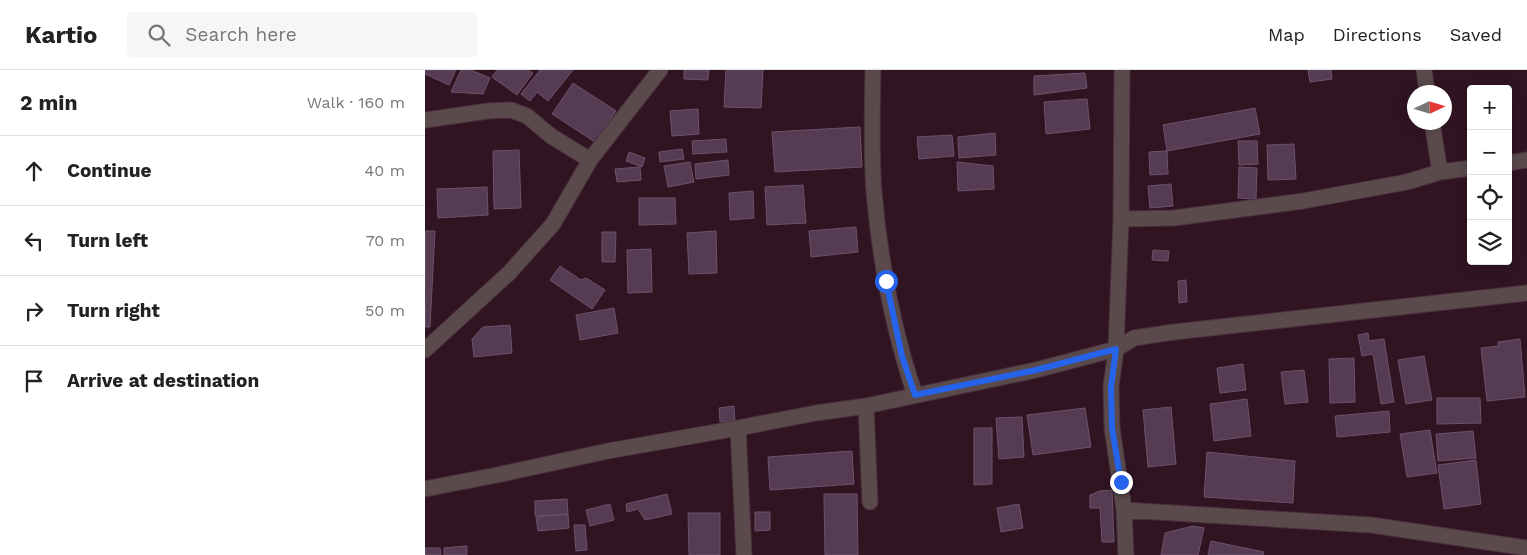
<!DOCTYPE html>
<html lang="en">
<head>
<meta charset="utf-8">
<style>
  :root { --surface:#fff; --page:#f6f6f6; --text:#222; --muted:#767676; --line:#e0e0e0 }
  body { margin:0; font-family:"Work Sans",sans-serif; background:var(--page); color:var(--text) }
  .controls { position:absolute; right:15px; top:15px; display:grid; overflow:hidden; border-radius:5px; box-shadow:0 2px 12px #0003 }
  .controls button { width:45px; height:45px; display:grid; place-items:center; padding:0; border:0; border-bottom:1px solid var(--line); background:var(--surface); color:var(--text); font:25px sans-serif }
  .compass { position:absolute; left:982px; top:15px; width:45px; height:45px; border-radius:50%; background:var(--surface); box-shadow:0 2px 12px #0003; rotate:86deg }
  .stop { position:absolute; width:15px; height:15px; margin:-11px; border:4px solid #2563eb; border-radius:50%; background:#fff }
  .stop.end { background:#2563eb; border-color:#fff; box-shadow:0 1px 5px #0008 }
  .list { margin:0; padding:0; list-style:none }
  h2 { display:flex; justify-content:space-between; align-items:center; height:65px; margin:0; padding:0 20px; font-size:21px }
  h2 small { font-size:16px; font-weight:400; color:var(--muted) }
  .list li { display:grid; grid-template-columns:32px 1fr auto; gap:15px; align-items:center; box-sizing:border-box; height:70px; padding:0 20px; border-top:1px solid var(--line) }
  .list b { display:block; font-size:19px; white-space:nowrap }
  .list em { font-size:16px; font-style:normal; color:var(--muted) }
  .icon { flex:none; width:28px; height:28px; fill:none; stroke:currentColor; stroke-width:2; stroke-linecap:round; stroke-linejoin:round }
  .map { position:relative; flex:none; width:1102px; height:485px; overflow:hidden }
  header { display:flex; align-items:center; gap:30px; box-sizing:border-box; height:70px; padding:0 25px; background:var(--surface); border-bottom:1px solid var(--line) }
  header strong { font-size:24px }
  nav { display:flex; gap:28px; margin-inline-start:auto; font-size:18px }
  .search { width:350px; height:45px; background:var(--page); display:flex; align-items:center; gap:12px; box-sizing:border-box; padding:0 18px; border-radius:5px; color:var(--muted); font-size:19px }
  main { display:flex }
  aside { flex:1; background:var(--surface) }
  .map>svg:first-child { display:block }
  .building { fill:#553c53; stroke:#6c526a }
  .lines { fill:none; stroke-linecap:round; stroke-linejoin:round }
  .minor-casing { stroke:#4a2f3c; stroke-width:17 }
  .minor { stroke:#5a4a4b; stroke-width:15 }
  .route { stroke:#2563eb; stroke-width:6 }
</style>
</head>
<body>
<header>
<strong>Kartio</strong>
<div class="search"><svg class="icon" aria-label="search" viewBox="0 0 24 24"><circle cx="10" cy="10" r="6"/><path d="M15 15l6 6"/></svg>Search here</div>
<nav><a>Map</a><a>Directions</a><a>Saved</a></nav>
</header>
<main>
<aside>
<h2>2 min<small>Walk · 160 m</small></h2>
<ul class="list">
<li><svg class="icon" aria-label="ahead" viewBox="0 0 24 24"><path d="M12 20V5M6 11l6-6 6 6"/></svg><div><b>Continue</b></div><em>40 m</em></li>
<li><svg class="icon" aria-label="left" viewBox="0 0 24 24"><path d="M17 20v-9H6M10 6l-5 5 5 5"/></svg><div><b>Turn left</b></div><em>70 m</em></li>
<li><svg class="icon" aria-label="right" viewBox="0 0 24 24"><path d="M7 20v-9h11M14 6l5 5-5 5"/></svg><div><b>Turn right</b></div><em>50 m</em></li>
<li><svg class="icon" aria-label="arrive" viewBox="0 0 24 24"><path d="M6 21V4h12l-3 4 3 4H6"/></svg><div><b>Arrive at destination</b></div></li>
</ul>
</aside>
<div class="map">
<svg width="1102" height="485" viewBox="0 0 1102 485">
  <rect width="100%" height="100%" fill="#301422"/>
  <path class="building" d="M 0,0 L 31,0 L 24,15 L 0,4 Z
    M 36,0 L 46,0 L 65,8 L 58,24 L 26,22 Z
    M 72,0 L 103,0 L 108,3 L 92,25 L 67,7 Z
    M 115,0 L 148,0 L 123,31 L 112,22 L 105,31 L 96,24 Z
    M 259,0 L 284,0 L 283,10 L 259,9 Z
    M 301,0 L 338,0 L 336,38 L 299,37 Z
    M 883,0 L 906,0 L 907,9 L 885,12 Z
    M 660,3 L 662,18 L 609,25 L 609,6 Z
    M 148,13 L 191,41 L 170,72 L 127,44 Z
    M 662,29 L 665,59 L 621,64 L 619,32 Z
    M 830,38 L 835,64 L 742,81 L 738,55 Z
    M 273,39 L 274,64 L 247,66 L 245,41 Z
    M 435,57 L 437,97 L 350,102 L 347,62 Z
    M 570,63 L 571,85 L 534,88 L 533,67 Z
    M 527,65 L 529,86 L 494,89 L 492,67 Z
    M 301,69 L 302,82 L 268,84 L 267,71 Z
    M 813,71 L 832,71 L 833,94 L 814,95 Z
    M 869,74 L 871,109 L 843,110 L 842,75 Z
    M 257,79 L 259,89 L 235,92 L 234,82 Z
    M 94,80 L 96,138 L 69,139 L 68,81 Z
    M 742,81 L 743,104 L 725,105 L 724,82 Z
    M 204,82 L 220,88 L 217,97 L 201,91 Z
    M 303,90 L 304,105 L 271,109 L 270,94 Z
    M 265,92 L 269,112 L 243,117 L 239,96 Z
    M 532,92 L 568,96 L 569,119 L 533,121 Z
    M 215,97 L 216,110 L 192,112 L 190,99 Z
    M 814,97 L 832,98 L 831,129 L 813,128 Z
    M 746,114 L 748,136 L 725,138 L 723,116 Z
    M 378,115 L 381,153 L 342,155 L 340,117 Z
    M 62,117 L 63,145 L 13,148 L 12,119 Z
    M 328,121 L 329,148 L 305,150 L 304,123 Z
    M 214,128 L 250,128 L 251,154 L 214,155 Z
    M 431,157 L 433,182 L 386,187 L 384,161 Z
    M 0,161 L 10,161 L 5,257 L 0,257 Z
    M 291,161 L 292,203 L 264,204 L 262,163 Z
    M 177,162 L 191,162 L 190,192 L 177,192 Z
    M 226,179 L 227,222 L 203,223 L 202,180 Z
    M 728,180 L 744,181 L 743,191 L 727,190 Z
    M 135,196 L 156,210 L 161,208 L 180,220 L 167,239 L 125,210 Z
    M 761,210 L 762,232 L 754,233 L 753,211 Z
    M 189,238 L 193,263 L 155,270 L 151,245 Z
    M 85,255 L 87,283 L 49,287 L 47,269 L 58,257 Z
    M 943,263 L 944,271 L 959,269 L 969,332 L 956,334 L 948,284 L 937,286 L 933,265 Z
    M 1095,269 L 1100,327 L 1062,331 L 1056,278 L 1073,276 L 1073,272 Z
    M 999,286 L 1007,330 L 981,334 L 973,290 Z
    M 929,288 L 930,332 L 905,333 L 904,289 Z
    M 818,294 L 821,320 L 795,323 L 792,298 Z
    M 879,300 L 883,332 L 860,334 L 856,302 Z
    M 1012,328 L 1055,328 L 1056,353 L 1012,354 Z
    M 822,329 L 826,366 L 789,371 L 785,334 Z
    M 309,336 L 310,351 L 295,352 L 294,338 Z
    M 746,337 L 751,394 L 723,397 L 718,340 Z
    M 660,338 L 666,377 L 608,385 L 602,345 Z
    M 964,341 L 965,362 L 912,367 L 910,346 Z
    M 597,347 L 599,387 L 574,389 L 571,348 Z
    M 549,358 L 567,358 L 567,414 L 549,415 Z
    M 1005,360 L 1012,403 L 982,407 L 975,364 Z
    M 1048,361 L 1051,388 L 1013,391 L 1011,364 Z
    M 427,381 L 429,414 L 345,420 L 343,387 Z
    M 782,382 L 870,391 L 868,433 L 779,427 Z
    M 1051,390 L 1056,434 L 1019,439 L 1013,395 Z
    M 687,420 L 689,472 L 677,472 L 675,438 L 665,438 L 665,425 L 675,421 Z
    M 242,424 L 247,444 L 220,450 L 213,439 L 202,442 L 201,434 Z
    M 399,424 L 432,424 L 433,485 L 400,485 Z
    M 142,429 L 143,444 L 110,446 L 110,431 Z
    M 185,434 L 189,450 L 165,456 L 161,440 Z
    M 594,434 L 598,458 L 576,462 L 572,438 Z
    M 330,442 L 345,442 L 345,460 L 330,461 Z
    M 263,443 L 295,443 L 295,485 L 264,485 Z
    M 143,444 L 144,458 L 113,461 L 111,447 Z
    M 149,455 L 160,455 L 162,480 L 151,481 Z
    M 768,456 L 779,458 L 773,485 L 736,485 L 740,463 Z
    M 786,471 L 839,482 L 838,485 L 783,485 Z
    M 42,476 L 42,485 L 19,485 L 19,478 Z
    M 0,478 L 15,478 L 16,485 L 0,485 Z"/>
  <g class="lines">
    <defs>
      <path id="minor" d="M 448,0 C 447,41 446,82 449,122 C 455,191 468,260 490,325
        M 697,0 L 696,149 L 691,279 L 686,317 L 687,358 L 699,440 L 701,485
        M 999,0 L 1002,22
        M 0,50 L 63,41 L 86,40 L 102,46 L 126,66 L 165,90
        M 1007,52 L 1015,102
        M 1083,93 L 1102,90
        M 696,149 L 749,148 L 878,131 L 982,112 L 1015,102 L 1046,98
        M 0,280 L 84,203 L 128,154 L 165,90 L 235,0
        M 441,336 L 445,432
        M 313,358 L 319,485
        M 0,419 L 72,405 L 183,381 L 313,358 L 391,343 L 441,336 L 611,300 L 691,279 L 709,268 L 749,262 L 1102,223
        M 699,440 L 946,455 L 1102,478"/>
    </defs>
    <use href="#minor" class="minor-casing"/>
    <use href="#minor" class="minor"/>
  </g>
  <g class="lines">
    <path class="route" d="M 461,211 L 477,286 L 490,325 L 611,300 L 691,279 L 686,317 L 687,358 L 696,412"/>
  </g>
</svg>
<div class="controls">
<button>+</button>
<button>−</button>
<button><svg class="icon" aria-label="locate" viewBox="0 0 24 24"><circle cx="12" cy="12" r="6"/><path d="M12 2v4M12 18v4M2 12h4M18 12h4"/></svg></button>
<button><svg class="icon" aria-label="layers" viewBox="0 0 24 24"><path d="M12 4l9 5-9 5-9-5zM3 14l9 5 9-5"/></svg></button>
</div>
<svg class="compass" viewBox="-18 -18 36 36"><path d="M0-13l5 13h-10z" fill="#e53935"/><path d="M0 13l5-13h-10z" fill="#767676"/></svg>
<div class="stop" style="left:461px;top:211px"></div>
<div class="stop end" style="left:696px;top:412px"></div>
</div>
</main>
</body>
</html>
